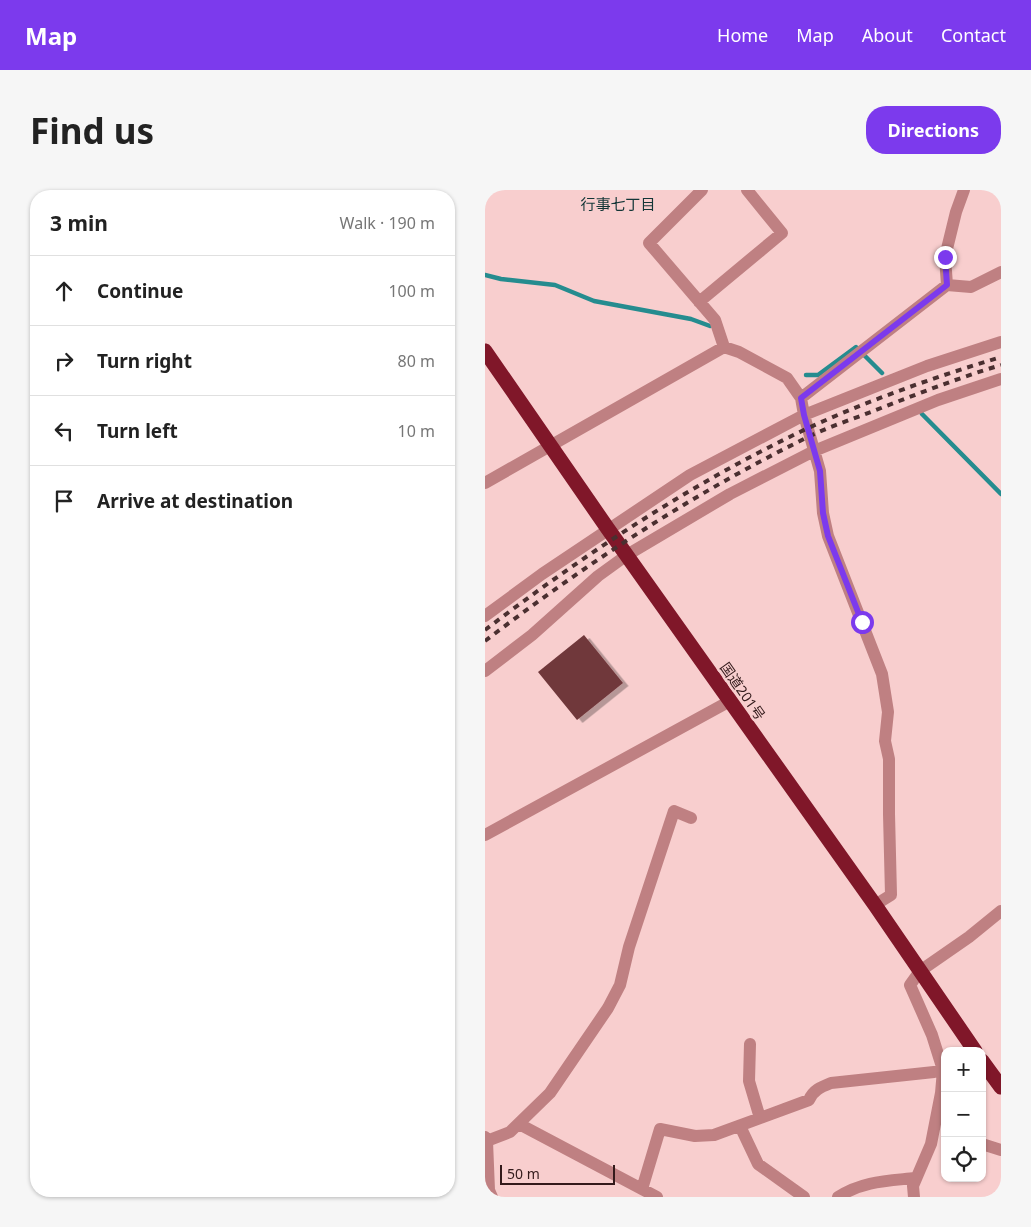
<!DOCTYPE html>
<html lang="en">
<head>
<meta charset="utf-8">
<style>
  :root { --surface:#fff; --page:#f6f6f6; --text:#222; --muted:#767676; --line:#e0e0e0; --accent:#7c3aed }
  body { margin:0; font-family:"Noto Sans","Noto Sans JP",sans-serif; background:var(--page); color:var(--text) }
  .controls { position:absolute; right:15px; bottom:15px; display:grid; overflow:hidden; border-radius:10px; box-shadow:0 1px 4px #0004 }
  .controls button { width:45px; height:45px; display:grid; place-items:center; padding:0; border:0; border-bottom:1px solid var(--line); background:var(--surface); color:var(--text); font:25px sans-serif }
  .scale { position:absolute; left:15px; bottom:12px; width:115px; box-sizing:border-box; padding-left:5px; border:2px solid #331a1b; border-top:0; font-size:14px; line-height:18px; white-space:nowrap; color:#331a1b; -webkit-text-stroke:4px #f8cece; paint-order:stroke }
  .stop { position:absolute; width:15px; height:15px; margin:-11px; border:4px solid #7c3aed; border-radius:50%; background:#fff }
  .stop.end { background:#7c3aed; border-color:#fff; box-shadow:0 1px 5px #0008 }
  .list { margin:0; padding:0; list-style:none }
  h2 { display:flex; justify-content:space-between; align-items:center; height:65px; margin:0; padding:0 20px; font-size:21px }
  h2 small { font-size:16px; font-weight:400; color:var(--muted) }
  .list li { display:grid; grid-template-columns:32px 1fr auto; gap:15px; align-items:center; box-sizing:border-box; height:70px; padding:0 20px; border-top:1px solid var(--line) }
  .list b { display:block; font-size:19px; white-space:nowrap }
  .list em { font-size:16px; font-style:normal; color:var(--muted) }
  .icon { flex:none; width:28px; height:28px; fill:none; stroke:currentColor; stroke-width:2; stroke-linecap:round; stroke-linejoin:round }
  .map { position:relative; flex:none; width:516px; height:1007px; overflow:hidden; border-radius:20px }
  header { display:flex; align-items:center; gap:30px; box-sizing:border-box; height:70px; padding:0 25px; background:var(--accent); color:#fff }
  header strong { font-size:24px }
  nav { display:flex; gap:28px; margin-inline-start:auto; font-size:18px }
  .intro { display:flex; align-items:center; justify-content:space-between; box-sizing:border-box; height:120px; padding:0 30px }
  h1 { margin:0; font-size:35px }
  .button { padding:12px 22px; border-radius:20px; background:var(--accent); color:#fff; font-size:18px; font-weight:700 }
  main { display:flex; gap:30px; padding:0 30px }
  aside { flex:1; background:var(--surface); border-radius:20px; box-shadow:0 1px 4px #0004 }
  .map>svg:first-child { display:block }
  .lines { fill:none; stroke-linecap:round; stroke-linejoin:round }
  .stream { stroke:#258c8f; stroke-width:4.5 }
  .building { fill:#70383b; filter:url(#shadow) }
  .minor { stroke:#bf8082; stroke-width:12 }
  .highway { stroke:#801729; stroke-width:15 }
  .rail { stroke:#4a2f30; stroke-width:4; stroke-dasharray:6 6; stroke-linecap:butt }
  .route { stroke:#7c3aed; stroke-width:6 }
  .labels { text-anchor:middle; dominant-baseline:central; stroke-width:5; stroke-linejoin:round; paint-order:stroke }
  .street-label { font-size:14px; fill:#331a1b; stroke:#f8cece }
  .neighbourhood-label { font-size:15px; fill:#133637; stroke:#f8cece }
</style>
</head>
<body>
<header>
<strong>Map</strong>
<nav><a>Home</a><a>Map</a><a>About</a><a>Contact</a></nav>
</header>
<div class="intro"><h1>Find us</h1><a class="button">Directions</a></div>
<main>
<aside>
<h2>3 min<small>Walk · 190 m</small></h2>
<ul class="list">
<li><svg class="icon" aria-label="ahead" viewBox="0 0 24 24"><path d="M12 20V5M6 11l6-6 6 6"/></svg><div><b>Continue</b></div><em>100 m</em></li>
<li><svg class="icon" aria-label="right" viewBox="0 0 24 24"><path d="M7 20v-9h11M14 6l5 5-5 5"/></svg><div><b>Turn right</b></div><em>80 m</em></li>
<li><svg class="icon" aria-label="left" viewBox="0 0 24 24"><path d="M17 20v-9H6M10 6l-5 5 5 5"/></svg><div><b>Turn left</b></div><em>10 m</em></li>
<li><svg class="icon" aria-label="arrive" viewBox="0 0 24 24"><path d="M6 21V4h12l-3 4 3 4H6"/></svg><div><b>Arrive at destination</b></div></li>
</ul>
</aside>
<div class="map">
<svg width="516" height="1007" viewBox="0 0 516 1007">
  <defs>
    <filter id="shadow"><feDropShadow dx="5.5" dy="3" stdDeviation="0" flood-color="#0004"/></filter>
  </defs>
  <rect width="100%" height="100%" fill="#f8cece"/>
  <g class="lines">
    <path class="stream" d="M 0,85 L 16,89 L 70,95 L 109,111 L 206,129 L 225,136
      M 321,185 L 333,185 L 371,157 L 397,183
      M 437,224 L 516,304"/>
  </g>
  <path class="building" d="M 99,445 L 138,493 L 92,530 L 53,482 Z"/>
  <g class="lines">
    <path class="minor" d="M 217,0 L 164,53 L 230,130 L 239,157
      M 462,95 L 460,67 L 471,22 L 479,0
      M 214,112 L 297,43 L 262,0
      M 316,208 L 462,95 L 486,97 L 516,82
      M 0,293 L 239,157 L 254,162 L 302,188 L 316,208 L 319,225 L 335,281 L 338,323 L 343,346 L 397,484 L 403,522 L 400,551 L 404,569 L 404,624 L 406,705 L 390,715
      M 0,426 L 57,384 L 205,285 L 319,225 L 442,176 L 516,152
      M 0,481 L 47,445 L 113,386 L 142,365 L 245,304 L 329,261 L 453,210 L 516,189
      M 0,645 L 245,511
      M 265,854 L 264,891 L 275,928
      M 34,934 L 172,1007
      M 255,936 L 273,974 L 319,1007
      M 0,947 L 2,951 L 4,1000 L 7,1007
      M 2,951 L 25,942 L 65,903 L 123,818 L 135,795 L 144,757 L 189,621 L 206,628
      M 497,954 L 516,960
      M 157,999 L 175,939 L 210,946 L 229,945 L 324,910 C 328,900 336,897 346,893 L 449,882 L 458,880
      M 353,1007 C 378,991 402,991 430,988
      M 429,1007 L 428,996 L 446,954 L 456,903 L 458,880 L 447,845 L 425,795 L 435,781 L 484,747 L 516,721"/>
    <path class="highway" d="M 0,161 L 123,339 L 390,715 L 490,861
      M 497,871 L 516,897"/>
    <path class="rail" d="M 0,440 C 100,364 207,293 321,239 C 384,210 450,187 516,167
      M 0,451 C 101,374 207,304 321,248 C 343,237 368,229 391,220 C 432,204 473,188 516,175"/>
  </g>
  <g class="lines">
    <path class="route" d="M 377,432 L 343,346 L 338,323 L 335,281 L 319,225 L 316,208 L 462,95 L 460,67"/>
  </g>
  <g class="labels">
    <g class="street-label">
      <text transform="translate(258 501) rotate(55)">国道201号</text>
    </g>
    <g class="neighbourhood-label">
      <text x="133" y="14">行事七丁目</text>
    </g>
  </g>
</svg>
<div class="controls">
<button>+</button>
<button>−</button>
<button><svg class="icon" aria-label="locate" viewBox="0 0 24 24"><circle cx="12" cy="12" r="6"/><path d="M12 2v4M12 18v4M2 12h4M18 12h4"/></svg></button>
</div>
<div class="scale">50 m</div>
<div class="stop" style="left:377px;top:432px"></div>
<div class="stop end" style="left:460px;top:67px"></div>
</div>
</main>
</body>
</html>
